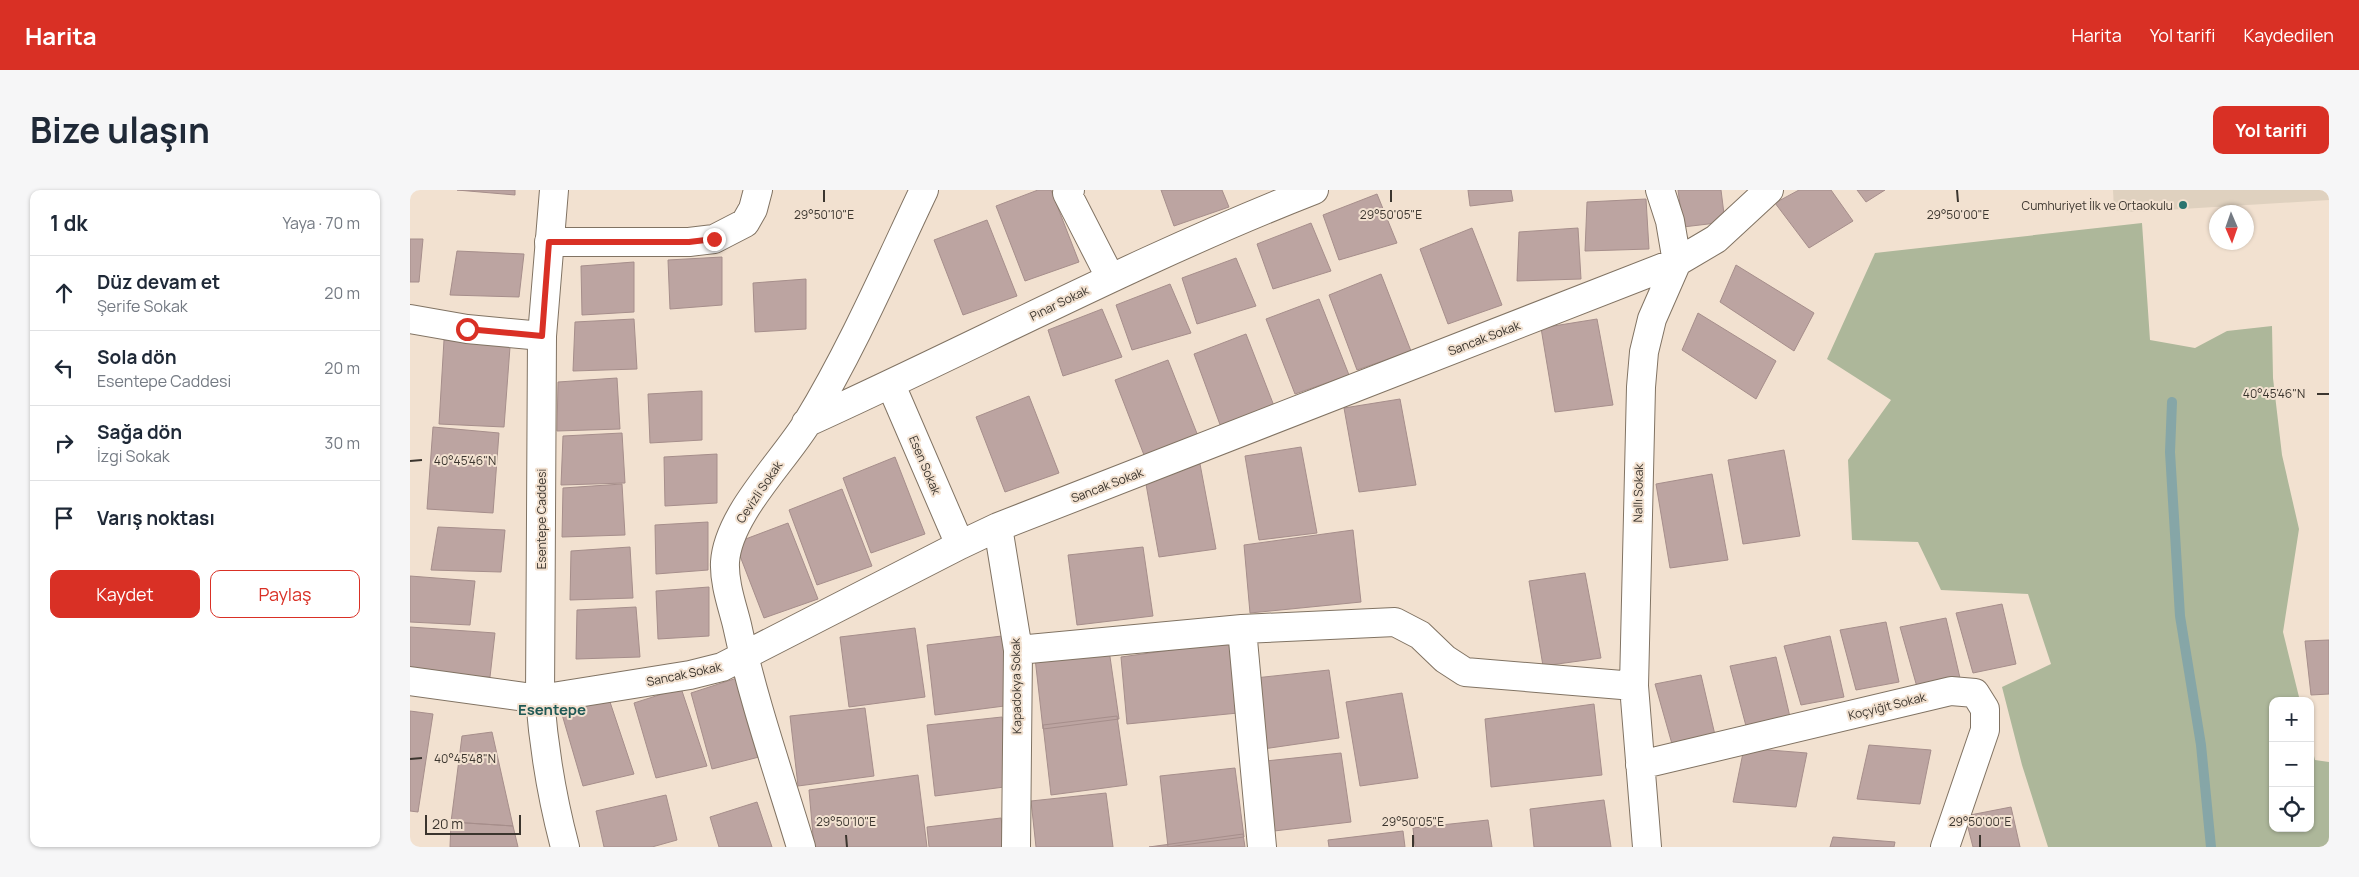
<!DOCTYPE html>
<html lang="tr">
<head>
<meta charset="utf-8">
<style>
  :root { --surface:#fff; --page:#f6f6f7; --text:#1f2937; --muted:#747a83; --line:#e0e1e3; --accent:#d93025 }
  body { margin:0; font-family:Manrope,sans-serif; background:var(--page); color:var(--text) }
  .controls { position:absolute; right:15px; bottom:15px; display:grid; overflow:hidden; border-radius:10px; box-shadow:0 1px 4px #0004 }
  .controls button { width:45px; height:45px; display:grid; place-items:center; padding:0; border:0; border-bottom:1px solid var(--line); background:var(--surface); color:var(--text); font:25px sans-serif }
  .compass { position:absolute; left:1799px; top:15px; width:45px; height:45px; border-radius:50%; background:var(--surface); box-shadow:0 1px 4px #0004; rotate:178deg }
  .scale { position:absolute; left:15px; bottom:12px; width:96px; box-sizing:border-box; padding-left:5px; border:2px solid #3b352e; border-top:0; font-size:14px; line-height:18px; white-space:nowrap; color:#3b352e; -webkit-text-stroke:4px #f2e1d0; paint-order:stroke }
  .stop { position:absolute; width:15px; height:15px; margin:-11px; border:4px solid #d93025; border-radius:50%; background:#fff }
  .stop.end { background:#d93025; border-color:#fff; box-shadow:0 1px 5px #0008 }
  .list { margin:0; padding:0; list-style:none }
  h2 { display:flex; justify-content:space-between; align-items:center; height:65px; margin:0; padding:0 20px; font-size:21px }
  h2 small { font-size:16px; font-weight:400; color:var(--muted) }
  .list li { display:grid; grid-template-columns:32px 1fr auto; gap:15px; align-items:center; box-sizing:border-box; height:75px; padding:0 20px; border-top:1px solid var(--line) }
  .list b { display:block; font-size:19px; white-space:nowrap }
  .list p { margin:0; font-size:16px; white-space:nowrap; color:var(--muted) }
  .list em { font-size:16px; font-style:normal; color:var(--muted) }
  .actions { display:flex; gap:10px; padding:15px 20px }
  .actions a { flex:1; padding:11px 0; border:1px solid var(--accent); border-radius:10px; text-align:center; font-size:18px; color:var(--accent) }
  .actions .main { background:var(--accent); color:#fff }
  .icon { flex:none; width:28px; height:28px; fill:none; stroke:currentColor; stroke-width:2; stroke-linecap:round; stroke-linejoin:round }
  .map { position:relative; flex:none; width:1919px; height:657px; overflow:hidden; border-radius:10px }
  header { display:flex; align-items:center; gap:30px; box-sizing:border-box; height:70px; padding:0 25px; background:var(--accent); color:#fff }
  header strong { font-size:24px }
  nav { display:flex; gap:28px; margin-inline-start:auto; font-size:18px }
  .intro { display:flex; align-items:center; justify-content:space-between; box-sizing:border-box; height:120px; padding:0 30px }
  h1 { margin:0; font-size:35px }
  .button { padding:12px 22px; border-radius:10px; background:var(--accent); color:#fff; font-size:18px; font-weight:700 }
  main { display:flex; gap:30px; padding:0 30px }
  aside { flex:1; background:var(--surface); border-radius:10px; box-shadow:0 1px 4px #0004 }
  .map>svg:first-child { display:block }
  .education { fill:#dfd1bf }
  .green { fill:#adb79a }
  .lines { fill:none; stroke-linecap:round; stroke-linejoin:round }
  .stream { stroke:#86a6a7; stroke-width:10 }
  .building { fill:#bca4a1; stroke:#a68e8b }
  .street-casing { stroke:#817363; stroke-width:30 }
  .secondary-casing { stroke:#817363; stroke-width:30 }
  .street { stroke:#fff; stroke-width:28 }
  .secondary { stroke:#fff; stroke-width:28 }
  .route { stroke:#d93025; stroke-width:6 }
  .ticks { fill:none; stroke:#3b352e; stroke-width:2 }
  .poi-dot { fill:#2b746f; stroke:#f2e1d0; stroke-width:2 }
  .labels { text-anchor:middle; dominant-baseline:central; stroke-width:4; stroke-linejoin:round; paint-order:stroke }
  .poi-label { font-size:12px; fill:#3b352e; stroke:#f2e1d0; text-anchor:end }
  .street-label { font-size:12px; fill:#3b352e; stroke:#f2e1d0 }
  .quarter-label { font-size:15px; font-weight:bold; fill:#1f5955; stroke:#f2e1d0 }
  .ticks-label { font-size:12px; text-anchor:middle; fill:#3b352e; stroke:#f2e1d0; stroke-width:4; stroke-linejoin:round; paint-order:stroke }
</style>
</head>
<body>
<header>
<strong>Harita</strong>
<nav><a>Harita</a><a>Yol tarifi</a><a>Kaydedilen</a></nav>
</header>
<div class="intro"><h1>Bize ulaşın</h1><a class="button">Yol tarifi</a></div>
<main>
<aside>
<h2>1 dk<small>Yaya · 70 m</small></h2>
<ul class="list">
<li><svg class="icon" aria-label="ahead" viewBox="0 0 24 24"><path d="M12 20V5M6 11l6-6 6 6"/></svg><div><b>Düz devam et</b><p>Şerife Sokak</p></div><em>20 m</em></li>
<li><svg class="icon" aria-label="left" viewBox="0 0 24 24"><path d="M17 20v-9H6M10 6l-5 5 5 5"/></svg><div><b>Sola dön</b><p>Esentepe Caddesi</p></div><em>20 m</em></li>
<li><svg class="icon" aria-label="right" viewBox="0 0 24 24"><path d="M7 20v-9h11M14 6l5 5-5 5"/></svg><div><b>Sağa dön</b><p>İzgi Sokak</p></div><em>30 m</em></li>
<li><svg class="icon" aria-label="arrive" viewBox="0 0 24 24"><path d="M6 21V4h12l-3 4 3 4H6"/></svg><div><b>Varış noktası</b></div></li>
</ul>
<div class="actions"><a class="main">Kaydet</a><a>Paylaş</a></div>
</aside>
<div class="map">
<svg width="1919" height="657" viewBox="0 0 1919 657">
  <rect width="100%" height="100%" fill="#f2e1d0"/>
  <path class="education" d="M 1703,0 L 1919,0 L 1919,10 L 1723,22 L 1704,20 Z"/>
  <path class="green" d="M 1732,33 L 1740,150 L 1785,158 L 1817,141 L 1862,136 L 1863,188 L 1872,265 L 1889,339 L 1873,442 L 1890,511 L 1863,511 L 1863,638 L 1900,638 L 1900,550 L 1905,570 L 1919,572 L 1919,657 L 1638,657 L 1612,575 L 1592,497 L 1641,474 L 1618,404 L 1531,400 L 1508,352 L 1442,350 L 1438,270 L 1481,210 L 1417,169 L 1465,63 Z"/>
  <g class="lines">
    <path class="stream" d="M 1762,212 L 1760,262 L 1770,426 L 1791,555 L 1801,657"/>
  </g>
  <path class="building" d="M 47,0 L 105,0 L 105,5 Z
    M 628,0 L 641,0 L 669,72 L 615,91 L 586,16 Z
    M 751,0 L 812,0 L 819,17 L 764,36 Z
    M 1058,0 L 1101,0 L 1103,11 L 1060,16 Z
    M 1268,0 L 1311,0 L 1315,32 L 1273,37 Z
    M 1389,0 L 1421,0 L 1443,31 L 1399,58 L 1365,13 Z
    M 1447,0 L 1475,0 L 1456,12 Z
    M 967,4 L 987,53 L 929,70 L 913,25 Z
    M 1236,9 L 1239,59 L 1175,61 L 1177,12 Z
    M 577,30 L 607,106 L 553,125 L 524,50 Z
    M 901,33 L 921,81 L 863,99 L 847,54 Z
    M 1062,38 L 1092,115 L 1038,134 L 1010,59 Z
    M 1168,38 L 1171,89 L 1107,91 L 1109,42 Z
    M 0,49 L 13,49 L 9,92 L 0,92 Z
    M 47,61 L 114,64 L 109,107 L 40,105 Z
    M 312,67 L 312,115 L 260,119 L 258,70 Z
    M 826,68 L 846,116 L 787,134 L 772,88 Z
    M 224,72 L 224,122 L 172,125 L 171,76 Z
    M 1326,75 L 1404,123 L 1384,161 L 1310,112 Z
    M 971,84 L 1001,161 L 947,180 L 919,105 Z
    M 396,89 L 396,139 L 345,142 L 343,93 Z
    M 760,94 L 781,143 L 722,160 L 706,115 Z
    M 909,109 L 939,185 L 885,204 L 856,129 Z
    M 692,119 L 712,167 L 653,186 L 638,140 Z
    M 1288,123 L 1366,171 L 1346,209 L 1272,160 Z
    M 224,129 L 227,179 L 163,181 L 165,132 Z
    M 1187,129 L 1203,215 L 1145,222 L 1131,138 Z
    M 836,144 L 866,221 L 812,240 L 784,164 Z
    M 34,150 L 100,157 L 94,237 L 29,234 Z
    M 758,170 L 788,246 L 734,265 L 705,190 Z
    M 207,188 L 210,239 L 147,241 L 148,192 Z
    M 292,201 L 292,250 L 240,253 L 238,204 Z
    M 619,206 L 649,283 L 595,302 L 566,227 Z
    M 990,209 L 1006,295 L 949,302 L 934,218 Z
    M 23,237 L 89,243 L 83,323 L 17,319 Z
    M 212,243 L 215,293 L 151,295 L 153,246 Z
    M 891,257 L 907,343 L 849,350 L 835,266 Z
    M 1374,260 L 1390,346 L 1333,354 L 1318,270 Z
    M 307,264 L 307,313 L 255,316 L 254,267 Z
    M 485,267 L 515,344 L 461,363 L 433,288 Z
    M 790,274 L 806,359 L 749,367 L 734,283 Z
    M 1302,284 L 1318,370 L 1260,378 L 1246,294 Z
    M 212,294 L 215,345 L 152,347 L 153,298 Z
    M 432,299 L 462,376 L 407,395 L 379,320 Z
    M 298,332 L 298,380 L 246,384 L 245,335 Z
    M 378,333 L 408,409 L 354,428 L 325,353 Z
    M 28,337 L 95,340 L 91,382 L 21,380 Z
    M 943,340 L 951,412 L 840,423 L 834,355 Z
    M 220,357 L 223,408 L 160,410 L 161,361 Z
    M 733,357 L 743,426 L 667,435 L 658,365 Z
    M 1175,383 L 1191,468 L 1133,476 L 1119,391 Z
    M 0,386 L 65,391 L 60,435 L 0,432 Z
    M 299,397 L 299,446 L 248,449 L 246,401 Z
    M 1592,414 L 1606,474 L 1563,483 L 1546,423 Z
    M 226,417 L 230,467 L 166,469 L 167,420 Z
    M 1536,428 L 1550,488 L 1507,497 L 1490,437 Z
    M 1476,432 L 1489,492 L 1446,500 L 1430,440 Z
    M 0,437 L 85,443 L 80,487 L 0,483 Z
    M 505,438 L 515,507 L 439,517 L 430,447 Z
    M 592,446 L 602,515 L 525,525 L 517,455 Z
    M 1420,446 L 1434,507 L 1391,515 L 1374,456 Z
    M 1919,450 L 1919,504 L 1901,505 L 1895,451 Z
    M 819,452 L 828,523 L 717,534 L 711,467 Z
    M 699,460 L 709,529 L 633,539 L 625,468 Z
    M 1366,467 L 1380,527 L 1336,536 L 1320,476 Z
    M 919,480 L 929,548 L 853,559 L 845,488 Z
    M 1291,485 L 1305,545 L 1262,554 L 1245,494 Z
    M 327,488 L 353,566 L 302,579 L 281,503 Z
    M 271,498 L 297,576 L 246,588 L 224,513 Z
    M 992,503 L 1008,588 L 950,596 L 936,512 Z
    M 198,506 L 224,584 L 173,596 L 151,521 Z
    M 1184,514 L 1192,585 L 1081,597 L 1075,529 Z
    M 455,518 L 464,586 L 388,596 L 380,526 Z
    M 0,521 L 23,524 L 8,622 L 0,621 Z
    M 707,526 L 717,595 L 641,605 L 633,535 Z
    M 592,527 L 602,596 L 525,606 L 517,535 Z
    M 82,542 L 103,636 L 41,632 L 52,546 Z
    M 1459,555 L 1521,560 L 1510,614 L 1447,609 Z
    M 1334,558 L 1397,563 L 1386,617 L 1323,612 Z
    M 931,563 L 941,632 L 864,641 L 856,571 Z
    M 825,578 L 834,647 L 758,657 L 750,586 Z
    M 508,585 L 517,657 L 404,657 L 399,600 Z
    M 696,603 L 703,657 L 626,657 L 621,611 Z
    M 256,605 L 267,650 L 242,657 L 194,657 L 186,621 Z
    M 1194,610 L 1201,657 L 1124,657 L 1120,619 Z
    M 347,612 L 362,657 L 309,657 L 300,627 Z
    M 1601,617 L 1610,657 L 1563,657 L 1555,626 Z
    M 591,628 L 595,657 L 519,657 L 517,637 Z
    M 1078,630 L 1082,657 L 1005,657 L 1003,638 Z
    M 41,632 L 103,636 L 108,657 L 40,657 Z
    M 993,641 L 995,657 L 919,657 L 918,650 Z
    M 833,644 L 835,657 L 739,657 Z
    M 1423,647 L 1485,652 L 1484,657 L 1420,657 Z"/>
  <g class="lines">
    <defs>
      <path id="street" d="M 660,0 L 657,3 L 700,87
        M 139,52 L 279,52 L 304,49 L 335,33 L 343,19 L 348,0
        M 0,129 L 57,139 L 132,146
        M 481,195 L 550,355
        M 396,233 C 566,156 730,68 904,0
        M 588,337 L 608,460 L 606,657
        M 832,439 L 852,657
        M 608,460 L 832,439 L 985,432 L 1010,445 L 1035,469 L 1055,482 L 1224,496
        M 0,491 L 130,509 L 280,485 L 312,477 L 550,355 L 588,337 L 1267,72 L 1260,31 L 1250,0
        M 1230,575 L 1541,501 L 1565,503 L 1575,519 L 1575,540 L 1535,657
        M 391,657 C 369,584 343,510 327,435 C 322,415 314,393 315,372 C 318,325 372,273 397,233 C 442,159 477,78 514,0
        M 1237,657 L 1224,496 L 1231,197 L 1234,162 L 1242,129 L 1267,72 L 1306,49 L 1359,0"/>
      <path id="secondary" d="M 144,0 L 132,146 L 130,509 C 134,559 142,608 155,657"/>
    </defs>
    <use href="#street" class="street-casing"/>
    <use href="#secondary" class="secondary-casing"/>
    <use href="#street" class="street"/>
    <use href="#secondary" class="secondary"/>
  </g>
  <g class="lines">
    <path class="route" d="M 57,139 L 132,146 L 139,52 L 279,52 L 304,49"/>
  </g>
  <path class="ticks" d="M 414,0 L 414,12M 981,0 L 981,12M 1547,0 L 1548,12M 1907,204 L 1919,204M 0,271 L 12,270M 0,569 L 12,568M 436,645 L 437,657M 1003,645 L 1003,657M 1570,645 L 1570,657"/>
  <circle class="poi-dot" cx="1773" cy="15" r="5"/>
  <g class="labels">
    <g class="poi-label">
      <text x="1763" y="15">Cumhuriyet İlk ve Ortaokulu</text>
    </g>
    <g class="street-label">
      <text transform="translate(649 113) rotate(-26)">Pınar Sokak</text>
      <text transform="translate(1074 148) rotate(-21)">Sancak Sokak</text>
      <text transform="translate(515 275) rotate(67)">Esen Sokak</text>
      <text transform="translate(697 295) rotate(-21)">Sancak Sokak</text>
      <text transform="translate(349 302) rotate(-56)">Cevizli Sokak</text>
      <text transform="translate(1228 303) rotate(-89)">Nallı Sokak</text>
      <text transform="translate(131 329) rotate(-90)">Esentepe Caddesi</text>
      <text transform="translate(274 484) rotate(-12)">Sancak Sokak</text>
      <text transform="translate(606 496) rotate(-91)">Kapadokya Sokak</text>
      <text transform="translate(1477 516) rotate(-14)">Koçyiğit Sokak</text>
    </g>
    <g class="quarter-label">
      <text x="142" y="519">Esentepe</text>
    </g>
  </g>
  <g class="ticks-label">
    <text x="414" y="29">29°50'10"E</text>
    <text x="981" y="29">29°50'05"E</text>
    <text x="1548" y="29">29°50'00"E</text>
    <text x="1864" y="208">40°45'46"N</text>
    <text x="55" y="275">40°45'46"N</text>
    <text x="55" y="573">40°45'48"N</text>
    <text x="436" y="636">29°50'10"E</text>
    <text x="1003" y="636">29°50'05"E</text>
    <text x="1570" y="636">29°50'00"E</text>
  </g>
</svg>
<div class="controls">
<button>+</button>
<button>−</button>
<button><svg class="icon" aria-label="locate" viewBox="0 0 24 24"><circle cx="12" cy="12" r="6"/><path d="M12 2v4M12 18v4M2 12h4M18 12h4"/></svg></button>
</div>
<svg class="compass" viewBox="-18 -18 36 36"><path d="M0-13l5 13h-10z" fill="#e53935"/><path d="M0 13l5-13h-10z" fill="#747a83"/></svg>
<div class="scale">20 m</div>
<div class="stop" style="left:57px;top:139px"></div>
<div class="stop end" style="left:304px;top:49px"></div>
</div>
</main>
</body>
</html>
